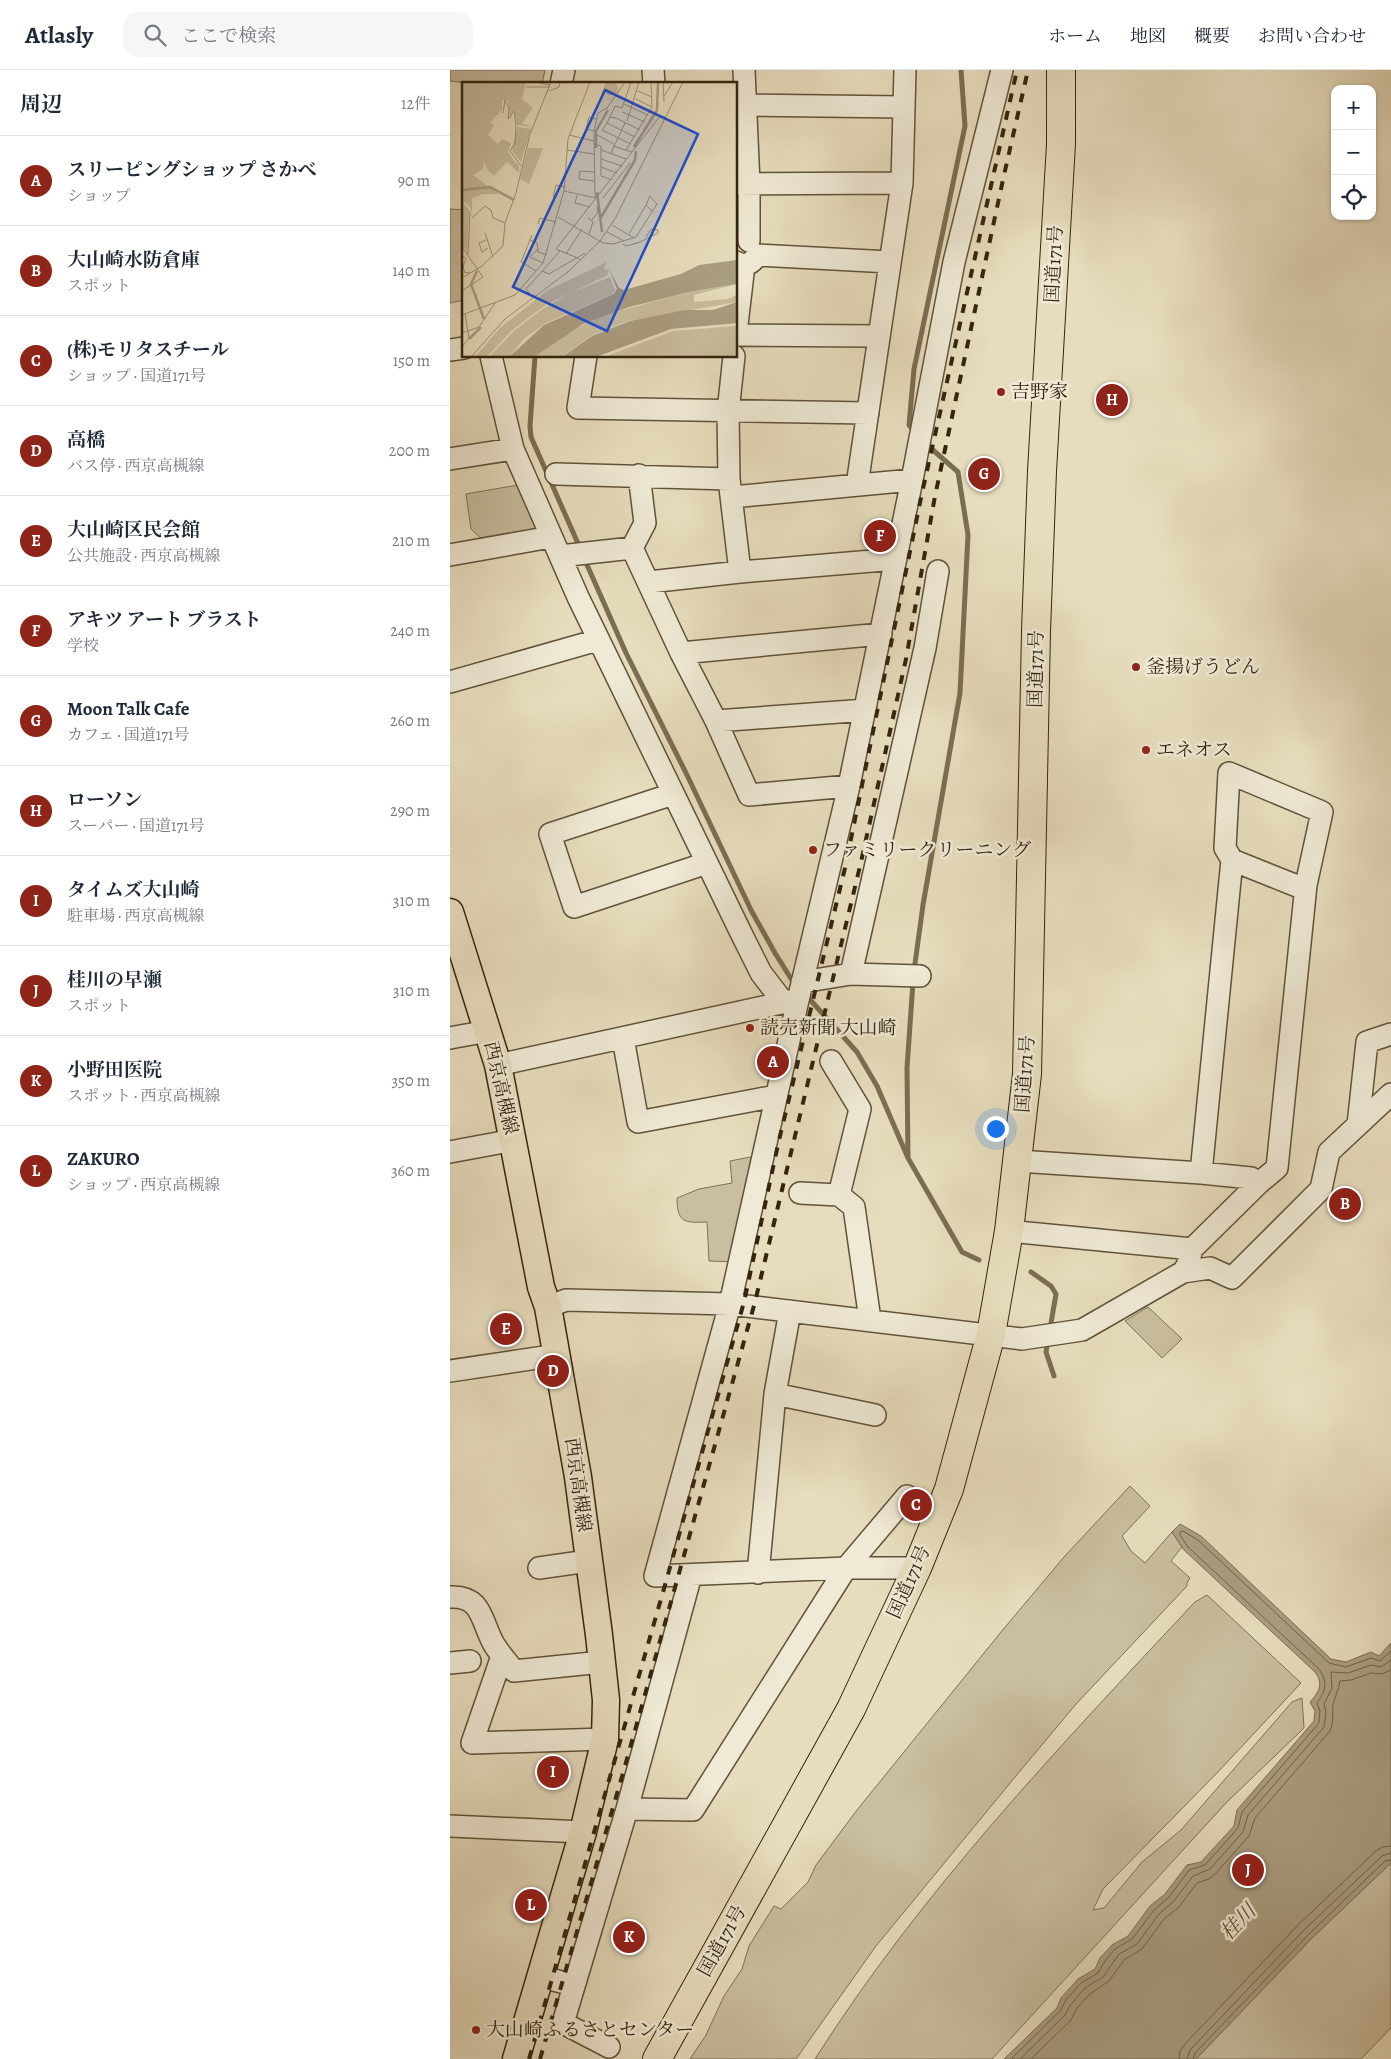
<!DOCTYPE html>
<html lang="ja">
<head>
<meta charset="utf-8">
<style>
  :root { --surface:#fff; --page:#f6f6f7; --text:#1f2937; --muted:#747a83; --line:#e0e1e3; --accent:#8f2418 }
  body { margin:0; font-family:Alegreya,"Noto Serif JP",serif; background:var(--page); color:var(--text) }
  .controls { position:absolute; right:15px; top:15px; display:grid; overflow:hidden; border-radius:10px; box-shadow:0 1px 4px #0004 }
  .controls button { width:45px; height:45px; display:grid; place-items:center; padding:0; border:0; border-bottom:1px solid var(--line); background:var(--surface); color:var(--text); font:25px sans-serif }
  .you { position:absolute; left:545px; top:1058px; width:18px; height:18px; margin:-12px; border:4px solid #fff; border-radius:50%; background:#1a73e8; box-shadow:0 0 0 8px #1a73e833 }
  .badge { display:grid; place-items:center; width:32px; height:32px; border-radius:50%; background:var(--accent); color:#fff; font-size:16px; font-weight:700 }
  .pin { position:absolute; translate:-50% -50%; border:2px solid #fff; box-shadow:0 1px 5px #0006 }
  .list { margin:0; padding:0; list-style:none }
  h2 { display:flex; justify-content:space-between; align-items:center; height:65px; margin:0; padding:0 20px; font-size:21px }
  h2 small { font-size:16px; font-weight:400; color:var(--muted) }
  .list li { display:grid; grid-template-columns:32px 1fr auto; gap:15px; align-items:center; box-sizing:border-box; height:90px; padding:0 20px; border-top:1px solid var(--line) }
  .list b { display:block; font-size:19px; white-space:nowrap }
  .list p { margin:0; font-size:16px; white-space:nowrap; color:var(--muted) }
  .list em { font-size:16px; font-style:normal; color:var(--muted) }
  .icon { flex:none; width:28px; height:28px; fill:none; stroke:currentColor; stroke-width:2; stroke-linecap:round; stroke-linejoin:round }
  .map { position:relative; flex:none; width:941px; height:1989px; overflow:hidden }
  header { display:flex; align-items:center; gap:30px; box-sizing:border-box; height:70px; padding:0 25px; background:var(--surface); border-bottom:1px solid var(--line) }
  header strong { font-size:24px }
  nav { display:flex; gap:28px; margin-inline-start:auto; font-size:18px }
  .search { width:350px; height:45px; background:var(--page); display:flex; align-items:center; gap:12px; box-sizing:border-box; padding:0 18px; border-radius:15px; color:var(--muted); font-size:19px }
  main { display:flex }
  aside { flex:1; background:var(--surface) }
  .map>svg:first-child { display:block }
  .green { fill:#c9bea0; stroke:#7e7157 }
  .water { fill:#aa9e82; stroke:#7b6d54 }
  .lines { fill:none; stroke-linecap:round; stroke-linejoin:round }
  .shore { stroke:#6f6148; stroke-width:1 }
  .stream { stroke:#7b6d54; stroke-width:5 }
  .minor-casing { stroke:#61523a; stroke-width:24 }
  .major-casing { stroke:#34240e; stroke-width:29 }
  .highway-casing { stroke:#34240e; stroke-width:30 }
  .minor { stroke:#efe9d5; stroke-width:21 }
  .major { stroke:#e7ddbe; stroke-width:26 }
  .highway { stroke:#e7ddbe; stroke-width:28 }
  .rail { stroke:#34240e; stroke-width:4; stroke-dasharray:9 9; stroke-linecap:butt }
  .poi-dot { fill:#8f2418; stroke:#efe9d5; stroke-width:2 }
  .labels { text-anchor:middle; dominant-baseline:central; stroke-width:5; stroke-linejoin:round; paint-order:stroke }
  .street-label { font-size:19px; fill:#34240e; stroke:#efe9d5 }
  .poi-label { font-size:19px; fill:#34240e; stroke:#efe9d5; text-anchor:start }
  .water-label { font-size:20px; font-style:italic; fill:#5d4f37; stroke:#efe9d5 }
  .inset-river { fill:none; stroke:#aa9e82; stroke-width:2.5 }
  .inset-road { fill:none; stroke:#9f9378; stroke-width:1 }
  .view { fill:#1d4ed8; fill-opacity:0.15; stroke:#1d4ed8; stroke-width:2.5 }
  .inset-edge { fill:none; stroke:#34240e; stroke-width:2.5 }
</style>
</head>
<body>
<header>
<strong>Atlasly</strong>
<div class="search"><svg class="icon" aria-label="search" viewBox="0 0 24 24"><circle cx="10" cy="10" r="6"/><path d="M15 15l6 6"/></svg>ここで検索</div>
<nav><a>ホーム</a><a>地図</a><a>概要</a><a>お問い合わせ</a></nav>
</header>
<main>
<aside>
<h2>周辺<small>12件</small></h2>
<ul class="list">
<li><span class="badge">A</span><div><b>スリーピングショップ さかべ</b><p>ショップ</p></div><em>90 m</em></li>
<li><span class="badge">B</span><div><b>大山崎水防倉庫</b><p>スポット</p></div><em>140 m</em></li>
<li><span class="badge">C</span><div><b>(株)モリタスチール</b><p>ショップ · 国道171号</p></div><em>150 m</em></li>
<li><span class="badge">D</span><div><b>高橋</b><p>バス停 · 西京高槻線</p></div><em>200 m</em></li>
<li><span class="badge">E</span><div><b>大山崎区民会館</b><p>公共施設 · 西京高槻線</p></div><em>210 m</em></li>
<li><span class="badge">F</span><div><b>アキツ アート ブラスト</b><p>学校</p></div><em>240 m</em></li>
<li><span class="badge">G</span><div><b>Moon Talk Cafe</b><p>カフェ · 国道171号</p></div><em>260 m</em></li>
<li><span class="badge">H</span><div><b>ローソン</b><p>スーパー · 国道171号</p></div><em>290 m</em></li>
<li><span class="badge">I</span><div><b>タイムズ大山崎</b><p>駐車場 · 西京高槻線</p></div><em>310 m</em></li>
<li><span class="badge">J</span><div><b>桂川の早瀬</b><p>スポット</p></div><em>310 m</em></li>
<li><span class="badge">K</span><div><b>小野田医院</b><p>スポット · 西京高槻線</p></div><em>350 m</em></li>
<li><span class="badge">L</span><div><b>ZAKURO</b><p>ショップ · 西京高槻線</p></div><em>360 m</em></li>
</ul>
</aside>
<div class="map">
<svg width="941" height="1989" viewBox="0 0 941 1989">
  <rect width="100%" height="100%" fill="#e7ddbe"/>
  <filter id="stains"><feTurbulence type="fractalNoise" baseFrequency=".004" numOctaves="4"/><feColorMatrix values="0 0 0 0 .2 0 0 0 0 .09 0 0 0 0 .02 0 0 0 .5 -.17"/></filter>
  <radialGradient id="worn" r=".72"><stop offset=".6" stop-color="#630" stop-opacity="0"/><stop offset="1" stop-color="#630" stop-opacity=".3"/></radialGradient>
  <path class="green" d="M 0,0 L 95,0 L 92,14 L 26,14 L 0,11 Z
    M 0,139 L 14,140 L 14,230 L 0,233 Z
    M 68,415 L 87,456 L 83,464 L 35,472 L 21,459 L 16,424 Z
    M 311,1085 L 287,1192 L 259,1191 L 257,1152 C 235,1153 227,1153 227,1128 L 249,1119 L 282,1113 L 280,1091 Z
    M 698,1237 L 732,1269 L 712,1288 L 675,1251 Z
    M 680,1416 L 700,1436 L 672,1466 L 681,1481 L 695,1493 L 722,1462 L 732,1477 L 721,1491 L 740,1508 L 737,1513 L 737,1516 L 627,1633 L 570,1701 L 426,1876 L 346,1989 L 240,1989 L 256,1965 L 274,1926 L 292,1899 L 299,1876 L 324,1836 L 331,1839 L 358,1812 L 366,1795 L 407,1740 L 551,1562 L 614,1487 Z
    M 757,1525 L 851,1613 L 767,1703 L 653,1819 L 643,1840 L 654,1838 L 692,1792 L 731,1760 L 842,1632 L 852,1628 L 854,1658 L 776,1733 L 542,1989 L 365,1989 C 471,1822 610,1676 745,1532 Z
    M 941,1793 L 941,1958 L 911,1989 L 746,1989 L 862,1868 Z"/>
  <path class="water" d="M 730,1454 L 751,1466 L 881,1589 L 896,1592 L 921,1582 L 929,1586 L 941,1573 L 941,1793 L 862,1868 L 746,1989 L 554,1989 L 607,1938 L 611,1928 L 628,1909 L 645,1899 L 650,1888 L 662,1875 L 678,1866 L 700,1836 L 715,1824 L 737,1795 L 751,1792 L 784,1756 L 787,1740 L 864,1651 L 865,1641 L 860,1632 C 869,1622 874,1614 865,1602 L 734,1480 L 722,1462 Z"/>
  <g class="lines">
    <path class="shore" d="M 561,1989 L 610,1941 L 616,1930 L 631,1913 L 648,1903 L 655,1891 L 665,1879 L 682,1869 L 704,1840 L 719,1827 L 739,1800 L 755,1795 L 788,1758 L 792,1742 L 869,1653 L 870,1641 L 867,1633 C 876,1621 878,1612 869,1599 L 738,1477 L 730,1465 L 730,1462 L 733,1461 L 748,1470 L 879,1593 L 896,1597 L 921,1588 L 930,1591 L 941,1581
      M 570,1989 L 615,1945 L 621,1934 L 635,1918 L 653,1907 L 669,1884 L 687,1874 L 709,1844 L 724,1831 L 743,1806 L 760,1799 L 793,1762 L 798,1745 L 874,1657 L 876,1642 L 874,1634 L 882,1618 L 881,1602 L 898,1603 L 921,1595 L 931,1597 L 941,1590
      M 581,1989 L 621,1950 L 627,1938 L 640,1924 L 659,1911 L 674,1890 L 692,1879 L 714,1849 L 729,1837 L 747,1813 L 759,1809 L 765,1804 L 799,1766 L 805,1748 L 880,1661 C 884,1652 882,1644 883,1635 C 884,1628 889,1620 890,1611 L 901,1610 L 921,1603 L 932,1604 L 941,1600
      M 729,1989 L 730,1981 L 734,1975 L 849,1854 L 927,1780 L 933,1777 L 941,1776
      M 737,1989 L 740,1980 L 854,1860 L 932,1786 L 941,1783
      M 743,1989 L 745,1983 L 859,1864 L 935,1791 L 941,1790"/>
    <path class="stream" d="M 85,286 L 80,356 L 81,367 L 130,478
      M 465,362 L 459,355 L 464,299 L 515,56 L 511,0
      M 134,488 L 176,583 L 237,705 L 301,840 L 325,883 L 345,915
      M 464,901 L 473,835 L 510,623 L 518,465 L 508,402 L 476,374
      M 355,924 L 407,982 L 427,1016 L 458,1088 L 512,1182 L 529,1190
      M 458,1088 L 457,998 L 463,912
      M 581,1202 L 601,1216 L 606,1224 L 600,1259
      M 598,1270 L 596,1282 L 604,1306"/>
    <defs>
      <path id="minor" d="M 203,0 L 204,14
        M 294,0 L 299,114 L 299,171
        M 111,14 L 114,0
        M 286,35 L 453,37
        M 286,114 L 452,113
        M 286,192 C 295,197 302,194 307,185 L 440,192
        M 286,263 L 294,195
        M 286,265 L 429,266
        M 0,280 L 14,278
        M 41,286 L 63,379 L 128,527 L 292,865 L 311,903 L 334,933
        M 136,286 L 128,338 L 418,343
        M 284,286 L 278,342 L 279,409 L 290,502
        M 0,389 L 63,379
        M 106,404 L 279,409
        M 462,410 L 504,192 L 552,0
        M 407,415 L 452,113 L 455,0
        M 282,427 L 462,410 L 399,716 L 348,930 L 280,1234 L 205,1506 L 396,1498 L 467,1498
        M 182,478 L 195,453 L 189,405
        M 0,485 L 101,467
        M 110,486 L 182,478 L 231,583 L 266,651 L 299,725 L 399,716
        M 199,512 L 290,502 L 446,489
        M 231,583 L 431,564
        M 0,612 L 148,570
        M 266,651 L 416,640
        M 223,724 L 100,764 L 124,837 L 257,793
        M 401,904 L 475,578 L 488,501
        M 352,912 L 401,904 L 470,906
        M 0,968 L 38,961
        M 173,968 L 188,1052 L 326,1026
        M 381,991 L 410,1039 L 389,1125
        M 48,995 L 345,930
        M 908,1055 L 917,972 L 941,964
        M 0,1082 L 64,1070
        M 568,1091 L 751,1103 L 801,1108 L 809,1113
        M 751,1103 L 782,790
        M 350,1123 L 389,1125 L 404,1137 L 420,1250
        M 559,1161 L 742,1179
        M 733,1202 L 760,1198 L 782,1208 L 871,1119 L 879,1082 L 941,1024
        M 98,1237 L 116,1230 L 280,1234 L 572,1269 L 632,1260 L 733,1202 L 738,1194 L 742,1179 L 809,1113 L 827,1098 L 856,815 L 872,742 L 779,703 L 775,778 L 782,790 L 847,816 L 856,815
        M 0,1301 L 107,1285
        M 325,1324 L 425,1345
        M 89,1498 L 138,1491
        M 308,1503 L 325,1324 L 340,1241
        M 0,1527 C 34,1525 31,1554 45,1576 C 51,1585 58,1593 64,1601 L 152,1592
        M 52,1586 L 22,1673 L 155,1669
        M 0,1593 L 20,1591
        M 177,1739 L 243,1740 L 396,1498 L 457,1426
        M 0,1756 L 133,1762
        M 91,1907 L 124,1915
        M 159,1977 L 113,1953 L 177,1739 L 241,1505"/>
      <path id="major" d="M 0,842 L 48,995 L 91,1217 L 98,1237 L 128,1407 L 149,1565 L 156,1630 L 155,1669 L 133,1762 L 66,1989"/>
      <path id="highway" d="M 207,1989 L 401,1639 L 467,1498 L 499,1419 L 541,1264 L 559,1161 L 577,1004 L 586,561 L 592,401 L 611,74 L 611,0"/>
    </defs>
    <use href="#minor" class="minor-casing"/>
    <use href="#major" class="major-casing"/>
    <use href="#highway" class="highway-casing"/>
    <use href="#minor" class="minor"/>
    <use href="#major" class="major"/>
    <use href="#highway" class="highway"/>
    <path class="rail" d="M 79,1989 L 217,1508 L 294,1232 L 329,1070 L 395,798 L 472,423 L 567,0
      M 90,1989 L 173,1703 L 305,1232 L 411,792 L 456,589 L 485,426 L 554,105 L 578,0"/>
  </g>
  <g class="poi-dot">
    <circle cx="551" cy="322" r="5"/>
    <circle cx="686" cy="597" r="5"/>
    <circle cx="696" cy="680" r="5"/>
    <circle cx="363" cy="780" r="5"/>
    <circle cx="300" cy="958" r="5"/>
    <circle cx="26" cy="1960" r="5"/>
  </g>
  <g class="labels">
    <g class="street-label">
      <text transform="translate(604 194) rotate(-87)">国道171号</text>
      <text transform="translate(586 599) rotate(-89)">国道171号</text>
      <text transform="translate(575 1004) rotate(-86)">国道171号</text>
      <text transform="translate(51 1018) rotate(77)">西京高槻線</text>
      <text transform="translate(128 1415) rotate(82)">西京高槻線</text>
      <text transform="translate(459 1512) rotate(-66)">国道171号</text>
      <text transform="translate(272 1871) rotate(-61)">国道171号</text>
    </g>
    <g class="poi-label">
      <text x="561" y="322">吉野家</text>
      <text x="696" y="597">釜揚げうどん</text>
      <text x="706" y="680">エネオス</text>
      <text x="373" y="780">ファミリークリーニング</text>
      <text x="310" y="958">読売新聞 大山崎</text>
      <text x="36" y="1960">大山崎ふるさとセンター</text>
    </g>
    <g class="water-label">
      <text transform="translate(788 1852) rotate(-46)">桂川</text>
    </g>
  </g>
  <g transform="translate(12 12)">
    <rect width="275" height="275" fill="#e7ddbe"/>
    <path d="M142 6a7 7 0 1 1 14 0a7 7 0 1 1-14 0ZM 0,0 L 64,0 L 60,17 L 71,26 L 60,41 L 70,45 L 55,43 L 52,28 L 48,37 L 46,18 L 40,18 L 40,28 L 28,40 L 32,43 L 26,53 L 36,62 L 40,57 L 49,61 L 46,70 L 57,85 L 57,91 L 45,80 L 32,94 L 26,89 L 22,79 L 21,87 L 11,93 L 37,112 L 21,112 L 10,116 L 10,132 L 7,123 L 0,119 ZM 55,45 L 69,47 L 59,80 L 50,69 ZM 66,66 L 81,66 L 67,102 L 58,97 ZM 0,123 L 7,130 L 5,170 L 0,163 ZM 145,180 L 142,185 L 143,188 L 147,187 L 146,193 L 85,222 L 49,249 L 25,275 L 13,275 L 38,246 L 86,208 ZM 148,195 L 153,208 L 151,212 L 84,241 L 63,256 L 47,275 L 27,275 L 52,249 L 79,228 L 108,211 ZM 275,202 L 232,213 L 232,220 L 266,217 L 275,213 L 275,220 L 166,239 L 130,253 L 99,275 L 72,275 L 104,251 L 142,233 L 227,210 ZM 275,244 L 275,275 L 142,275 L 211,249 Z" fill="#c9bea0"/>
    <path d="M 275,178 L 275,202 L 227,210 L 167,225 L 121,242 L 72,275 L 47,275 L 82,243 L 152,212 L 155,207 L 147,187 L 157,206 L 162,208 L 219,192 L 237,183 ZM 275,220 L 275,241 L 209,247 L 134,275 L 100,275 L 130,254 L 168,239 L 223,228 L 251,228 Z" fill="#aa9e82"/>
    <path class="inset-river" d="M 172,65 L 195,28 L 196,1M 134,66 L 134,49 L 146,28M 0,108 L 28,105 L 52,118M 135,110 L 140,150M 138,137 L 173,78 L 174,69M 15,189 L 9,202 L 22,237M 7,257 L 19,245"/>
    <path class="inset-road" d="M 72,0 L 88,3M 179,0 L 200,0M 201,0 L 202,20M 64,5 L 88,5M 87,9 L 97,5 L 98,0M 176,9 L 190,15M 202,14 L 211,0M 174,17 L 190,25M 162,22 L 186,33M 160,30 L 183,40M 41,31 L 43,18 L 47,26 L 46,37 L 52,29 L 54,43 L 53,61 L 48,69 L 59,84M 148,35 L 153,24 L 160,26 L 169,0M 165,39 L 177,0M 145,41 L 148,35 L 154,36 L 178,48M 132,49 L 124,47 L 127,35 L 134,37M 107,53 L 132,59M 135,53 L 152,62M 132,62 L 139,64 L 139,94 L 150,98M 169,62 L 140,48 L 145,41 L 173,55M 105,68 L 132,72M 139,68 L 164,77M 164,68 L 190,25 L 189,0M 170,70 L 198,34 L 203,35M 149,71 L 163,41M 139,77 L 160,84M 139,85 L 155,91M 132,90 L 118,89 L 117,97 L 132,99M 102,109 L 134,116M 115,113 L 113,121 L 128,125M 91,115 L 94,103 L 103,105M 133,116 L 132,49 L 136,31 L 145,26 L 163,0M 141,116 L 168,81M 0,121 L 8,131 L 6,172M 96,135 L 141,161 L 151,162 L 174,155 L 195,122 L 188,114 L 184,123 L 190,129M 10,136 L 23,124 L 29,128 L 31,136 L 43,141M 126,136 L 131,140 L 127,152M 130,138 L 136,130 L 135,124M 76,142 L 78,136 L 94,140M 150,143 L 172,156M 145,150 L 162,159M 23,151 L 31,175M 167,152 L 184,123M 70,153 L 59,180 L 74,189M 24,158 L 17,161 L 20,170 L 26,166M 68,158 L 75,161 L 76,170 L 85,173M 161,162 L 165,164 L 178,160 L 196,151 L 196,148 L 189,147 L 184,155M 0,165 L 21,195 L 0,209M 75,168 L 68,175 L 81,181M 104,172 L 120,147M 0,173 L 4,177 L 1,185 L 3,191 L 8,190M 118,177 L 94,167 L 170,70 L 151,64M 80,189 L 87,192 L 123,171M 0,196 L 20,184 L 41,164 L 43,141 L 54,111 L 68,52 L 89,0M 68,212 L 64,207 L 98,169M 0,233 L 53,213 L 81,181 L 102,109 L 106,57 L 128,0M 0,251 L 17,245 L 33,221M 0,265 L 7,256 L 3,232M 9,275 L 43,237 L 107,189 L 138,159 L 154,135 L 221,0"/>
    <path class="view" d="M 143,8 L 236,52 L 145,249 L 51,205 Z"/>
    <rect width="275" height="275" class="inset-edge"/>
  </g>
  <rect width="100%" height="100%" filter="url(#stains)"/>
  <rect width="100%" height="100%" fill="url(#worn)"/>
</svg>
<div class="controls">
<button>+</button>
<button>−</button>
<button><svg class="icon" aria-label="locate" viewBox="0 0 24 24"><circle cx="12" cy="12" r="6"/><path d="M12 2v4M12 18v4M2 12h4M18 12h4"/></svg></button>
</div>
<div class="you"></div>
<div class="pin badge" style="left:323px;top:992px">A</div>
<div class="pin badge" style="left:895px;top:1134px">B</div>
<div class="pin badge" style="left:466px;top:1435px">C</div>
<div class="pin badge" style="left:103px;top:1301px">D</div>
<div class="pin badge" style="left:56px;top:1259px">E</div>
<div class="pin badge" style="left:430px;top:466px">F</div>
<div class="pin badge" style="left:534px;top:404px">G</div>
<div class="pin badge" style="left:662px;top:330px">H</div>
<div class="pin badge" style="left:103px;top:1702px">I</div>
<div class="pin badge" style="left:798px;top:1800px">J</div>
<div class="pin badge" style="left:179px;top:1867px">K</div>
<div class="pin badge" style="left:81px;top:1835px">L</div>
</div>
</main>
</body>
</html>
